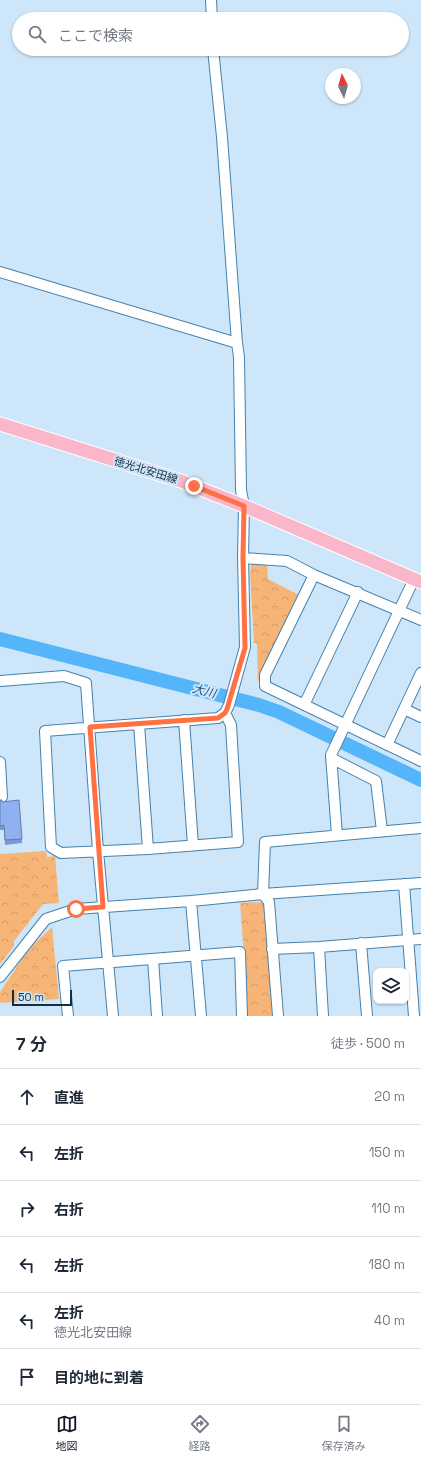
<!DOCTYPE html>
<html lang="ja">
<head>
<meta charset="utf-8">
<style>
  :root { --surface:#fff; --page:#f6f6f7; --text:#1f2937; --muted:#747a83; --line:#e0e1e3; --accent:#111827 }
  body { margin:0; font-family:"Space Grotesk","Noto Sans JP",sans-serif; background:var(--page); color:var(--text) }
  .controls { position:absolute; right:12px; bottom:12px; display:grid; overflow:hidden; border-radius:8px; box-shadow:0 1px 3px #0004 }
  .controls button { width:36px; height:36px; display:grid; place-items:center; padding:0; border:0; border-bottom:1px solid var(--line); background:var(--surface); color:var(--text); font:20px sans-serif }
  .compass { position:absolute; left:325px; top:68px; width:36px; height:36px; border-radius:50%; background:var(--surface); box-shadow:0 1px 3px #0004; rotate:355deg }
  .scale { position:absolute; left:12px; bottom:10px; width:60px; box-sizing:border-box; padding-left:4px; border:2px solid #152e41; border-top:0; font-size:11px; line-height:14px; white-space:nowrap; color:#152e41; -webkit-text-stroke:3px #cee6f9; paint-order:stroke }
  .stop { position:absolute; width:12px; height:12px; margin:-9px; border:3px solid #ff7043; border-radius:50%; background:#fff }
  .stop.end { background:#ff7043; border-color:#fff; box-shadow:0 1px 4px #0008 }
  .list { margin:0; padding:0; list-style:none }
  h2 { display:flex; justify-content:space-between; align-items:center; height:52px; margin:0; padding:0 16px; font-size:17px }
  h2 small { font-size:13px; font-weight:400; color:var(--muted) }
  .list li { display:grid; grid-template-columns:26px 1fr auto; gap:12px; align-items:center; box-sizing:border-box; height:56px; padding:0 16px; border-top:1px solid var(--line) }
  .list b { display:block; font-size:15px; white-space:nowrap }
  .list p { margin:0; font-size:13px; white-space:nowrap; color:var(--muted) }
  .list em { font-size:13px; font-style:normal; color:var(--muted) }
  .icon { flex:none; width:22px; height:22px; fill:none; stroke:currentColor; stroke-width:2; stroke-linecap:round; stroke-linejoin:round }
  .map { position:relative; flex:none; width:421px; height:1016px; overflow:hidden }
  .search { position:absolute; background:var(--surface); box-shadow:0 1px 3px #0004; left:12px; right:12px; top:12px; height:44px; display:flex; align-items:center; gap:10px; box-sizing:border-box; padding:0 14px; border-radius:22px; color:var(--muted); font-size:15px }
  .sheet { height:388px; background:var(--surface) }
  nav { display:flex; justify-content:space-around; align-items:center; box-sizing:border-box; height:56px; border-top:1px solid var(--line); background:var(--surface); font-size:11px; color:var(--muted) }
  nav a { display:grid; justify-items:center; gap:2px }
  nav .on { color:var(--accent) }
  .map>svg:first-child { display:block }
  .park { fill:url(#park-crowns) }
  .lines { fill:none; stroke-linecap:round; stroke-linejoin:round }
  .river { stroke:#55b5fa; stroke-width:14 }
  .minor-casing { stroke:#4681ad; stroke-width:12 }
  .major-casing { stroke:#fff; stroke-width:15 }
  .minor { stroke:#fff; stroke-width:10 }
  .major { stroke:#fab6ca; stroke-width:13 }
  .wall { fill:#7b98d0 }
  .building { fill:#8fb1f2; stroke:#647ca9 }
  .route { stroke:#ff7043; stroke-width:5 }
  .labels { text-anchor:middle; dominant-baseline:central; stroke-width:4; stroke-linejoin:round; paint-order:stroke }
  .street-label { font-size:11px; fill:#152e41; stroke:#cee6f9 }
  .water-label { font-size:12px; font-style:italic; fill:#235578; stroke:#cee6f9 }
</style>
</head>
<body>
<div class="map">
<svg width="421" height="1016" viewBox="0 0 421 1016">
  <defs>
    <pattern id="park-crowns" width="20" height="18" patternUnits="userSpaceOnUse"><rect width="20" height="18" fill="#f7b477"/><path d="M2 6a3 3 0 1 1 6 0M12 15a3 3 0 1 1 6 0" fill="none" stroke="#d39b68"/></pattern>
  </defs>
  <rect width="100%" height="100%" fill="#cee6f9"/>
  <path class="park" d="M 252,561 L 267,562 L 268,579 L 299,595 L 260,681 L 258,680 L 257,643 L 254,643 L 250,572 Z
    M 46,851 L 47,857 L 55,856 L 59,903 L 43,904 L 14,941 L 14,946 L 0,964 L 0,854 Z
    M 265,902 L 273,1016 L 244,1016 L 244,954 L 240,903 Z
    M 52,927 L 59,999 L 0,1003 L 0,992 L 20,962 L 33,945 Z"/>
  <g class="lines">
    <path class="river" d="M 0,639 L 259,705 L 279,712 L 421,780"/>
    <defs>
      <path id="minor" d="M 211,0 L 212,19
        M 213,49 L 222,137 L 237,343 L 239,357 L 241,490 L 244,506 L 243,558 L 245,647 L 229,705 L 225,713 L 218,718 L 45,731 L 51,847 L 61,853 L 148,849 L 238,842 L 231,725 L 225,713
        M 0,272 L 237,343
        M 243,558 L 287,561 L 314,575 L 421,620
        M 314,575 L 265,675 L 265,686 L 421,761
        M 421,673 L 404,709 L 421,717
        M 0,681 L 64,676 L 86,683 L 98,851 L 113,1016
        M 304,705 L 358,592
        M 184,720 L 193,845
        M 139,724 L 148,849
        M 387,745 L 404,709
        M 331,758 L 376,781 L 382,831
        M 0,762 L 2,797 L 0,797
        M 337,835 L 331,755 L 414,579
        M 404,884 L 414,1016
        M 191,901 L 201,1016
        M 361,943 L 367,1016
        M 319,947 L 323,1016
        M 272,949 L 319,947 L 421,939
        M 153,959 L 157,1016
        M 0,977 L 46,919 L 76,909 L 191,901 L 263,894 L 421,883
        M 68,1016 L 63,966 L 240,952 L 242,1016
        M 278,1016 L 269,902 L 263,894 L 265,842 L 421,828"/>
      <path id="major" d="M 0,424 L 181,481 L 244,506 L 421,582"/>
    </defs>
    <use href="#minor" class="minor-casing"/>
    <use href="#major" class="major-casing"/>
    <use href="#minor" class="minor"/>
    <use href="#major" class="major"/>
  </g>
  <path class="wall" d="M 0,800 L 2,802 L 22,839 L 22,843 L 5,845 L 4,830 L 0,830 Z"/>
  <path class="building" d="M 0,800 L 2,800 L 2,802 L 19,800 L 22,839 L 5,840 L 4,825 L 0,826 Z"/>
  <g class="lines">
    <path class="route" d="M 76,909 L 103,907 L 90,727 L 218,718 L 225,713 L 227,709 L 245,648 L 243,558 L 244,506 L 194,486"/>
  </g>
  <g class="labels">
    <g class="street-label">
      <text transform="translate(146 470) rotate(17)">徳光北安田線</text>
    </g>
    <g class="water-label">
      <text transform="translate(204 691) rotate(14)">大川</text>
    </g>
  </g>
</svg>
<div class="controls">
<button><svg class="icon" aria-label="layers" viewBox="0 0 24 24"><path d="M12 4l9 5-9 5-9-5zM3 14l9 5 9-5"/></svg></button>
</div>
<svg class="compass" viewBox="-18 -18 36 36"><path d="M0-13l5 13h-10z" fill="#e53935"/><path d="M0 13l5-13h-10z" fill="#747a83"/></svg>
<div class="scale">50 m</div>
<div class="stop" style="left:76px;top:909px"></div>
<div class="stop end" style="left:194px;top:486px"></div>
<div class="search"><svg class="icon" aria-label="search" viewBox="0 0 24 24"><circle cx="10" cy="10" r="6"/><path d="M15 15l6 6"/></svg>ここで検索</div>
</div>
<section class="sheet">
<h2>7 分<small>徒歩 · 500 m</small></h2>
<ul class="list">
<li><svg class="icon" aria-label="ahead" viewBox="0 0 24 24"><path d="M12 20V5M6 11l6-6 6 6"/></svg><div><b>直進</b></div><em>20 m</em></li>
<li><svg class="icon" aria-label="left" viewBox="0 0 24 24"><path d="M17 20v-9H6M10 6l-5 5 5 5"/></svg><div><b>左折</b></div><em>150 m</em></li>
<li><svg class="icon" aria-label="right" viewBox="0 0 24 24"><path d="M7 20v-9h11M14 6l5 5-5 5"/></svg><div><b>右折</b></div><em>110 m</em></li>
<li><svg class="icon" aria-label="left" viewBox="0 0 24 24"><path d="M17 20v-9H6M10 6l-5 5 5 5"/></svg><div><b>左折</b></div><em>180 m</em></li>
<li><svg class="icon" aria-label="left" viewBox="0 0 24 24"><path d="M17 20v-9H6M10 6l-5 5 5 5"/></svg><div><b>左折</b><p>徳光北安田線</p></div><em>40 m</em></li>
<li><svg class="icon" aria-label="arrive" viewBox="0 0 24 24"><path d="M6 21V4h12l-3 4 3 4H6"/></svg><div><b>目的地に到着</b></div></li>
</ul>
</section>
<nav>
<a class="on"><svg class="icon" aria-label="map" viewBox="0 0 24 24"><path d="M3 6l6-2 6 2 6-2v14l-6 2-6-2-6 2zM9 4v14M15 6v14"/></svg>地図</a>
<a><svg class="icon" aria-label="directions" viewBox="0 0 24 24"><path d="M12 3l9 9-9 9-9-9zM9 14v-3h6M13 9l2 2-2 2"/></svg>経路</a>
<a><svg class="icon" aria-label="saved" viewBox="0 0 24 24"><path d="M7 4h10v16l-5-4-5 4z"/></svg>保存済み</a>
</nav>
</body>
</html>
